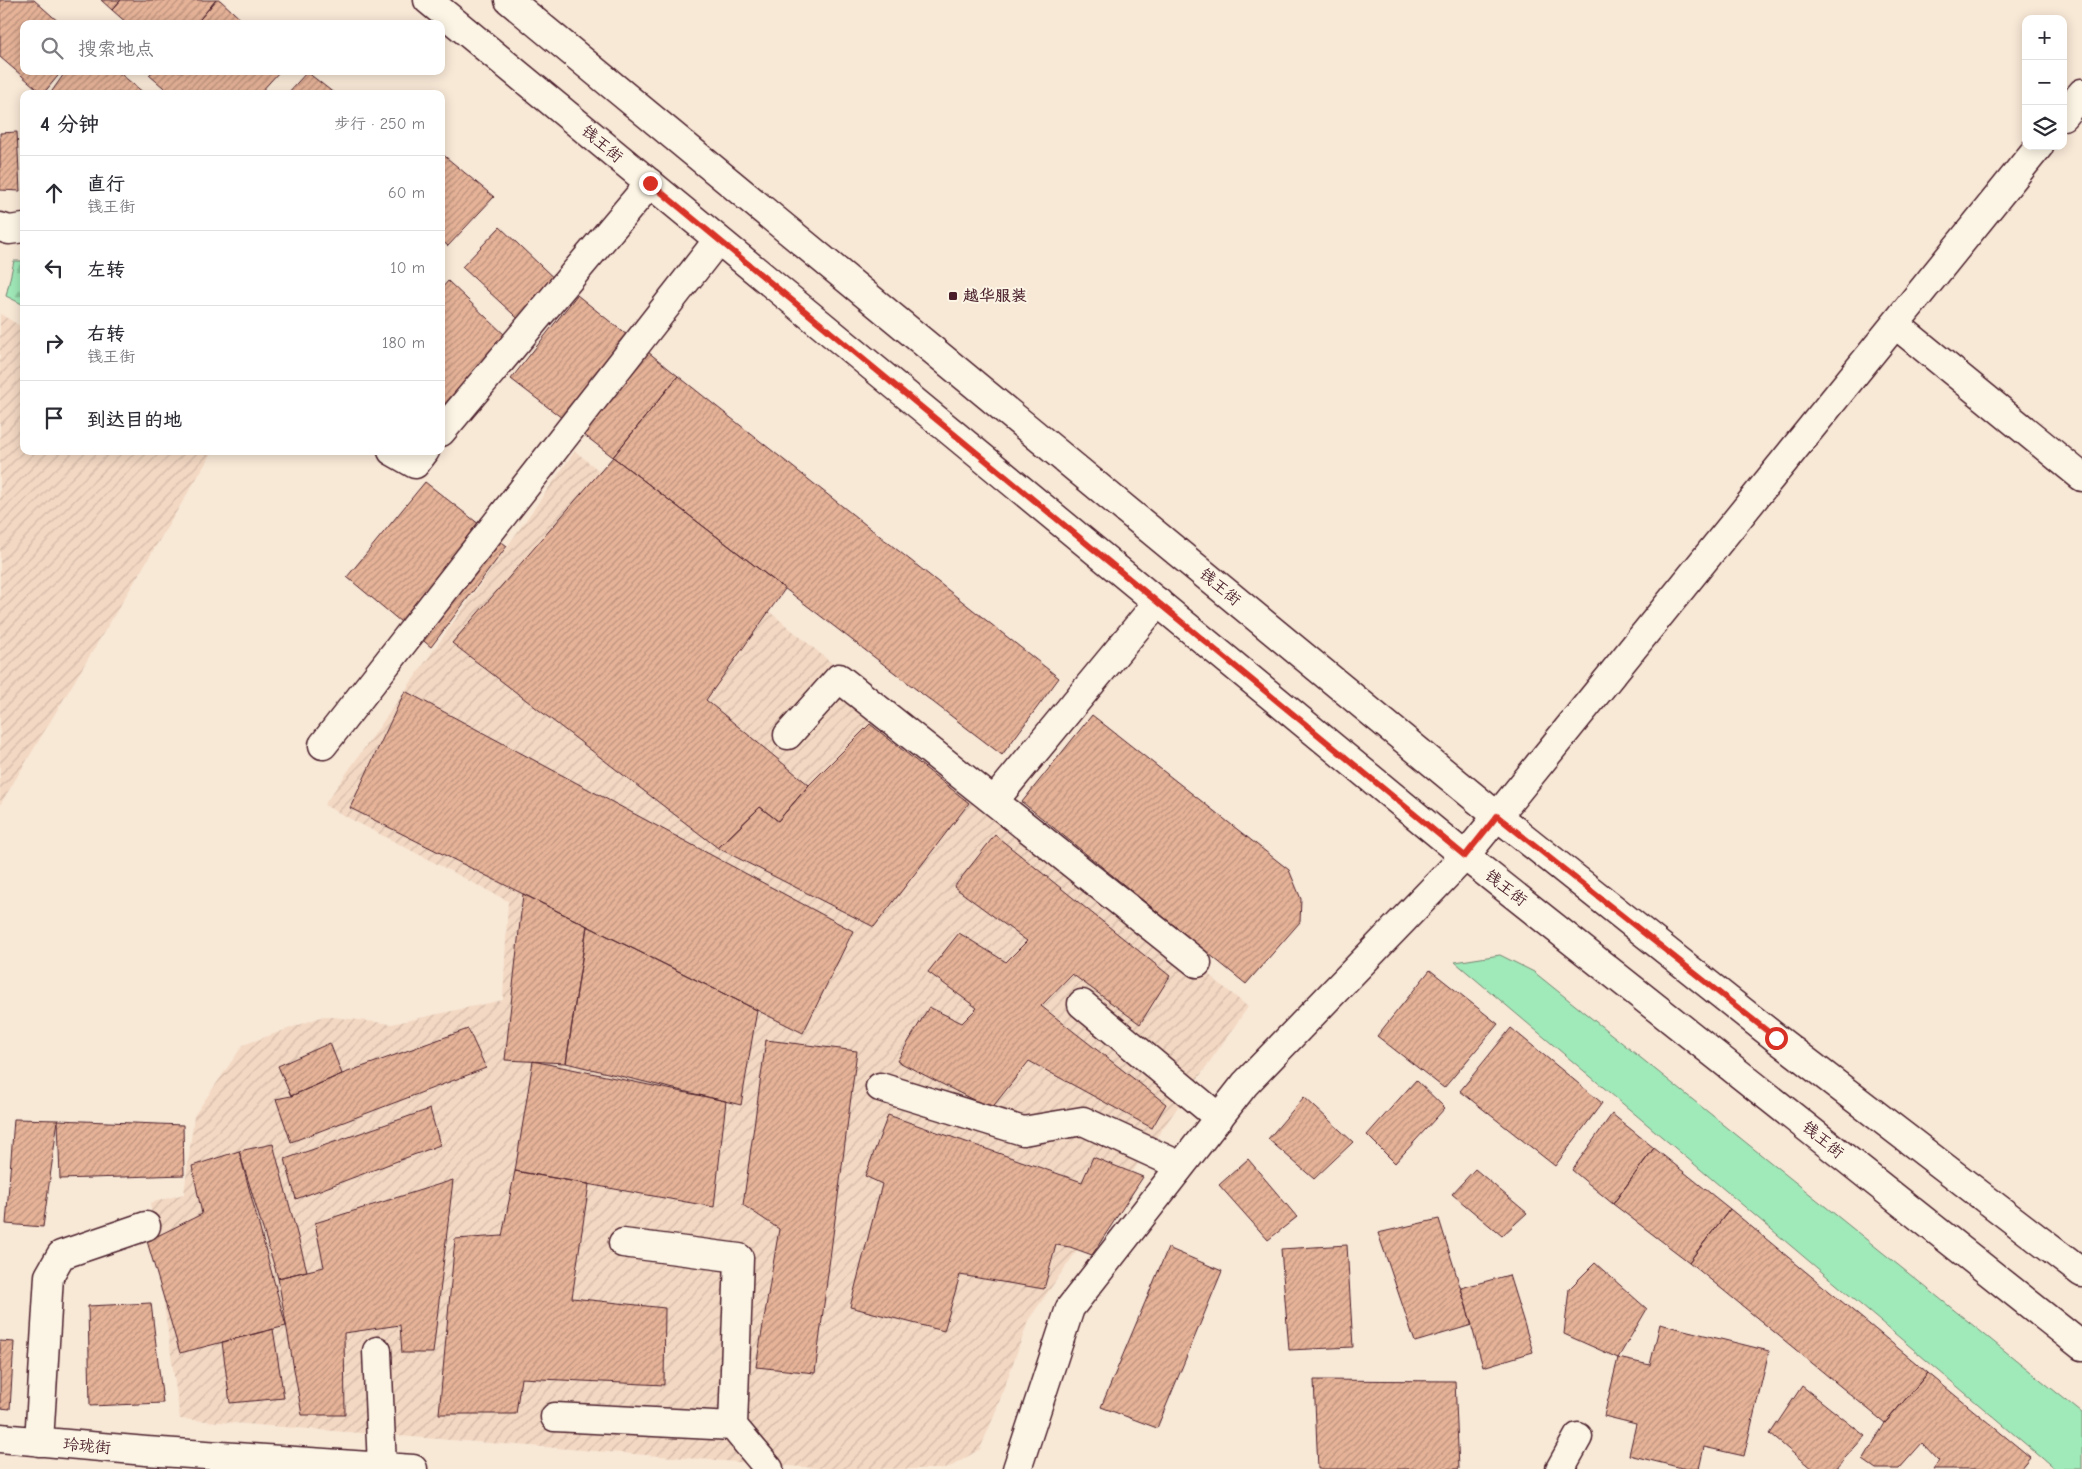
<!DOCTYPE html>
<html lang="zh">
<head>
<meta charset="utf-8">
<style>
  :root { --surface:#fff; --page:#f7f7f7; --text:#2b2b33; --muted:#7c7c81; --line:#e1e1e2 }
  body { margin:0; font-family:"Comic Neue","LXGW WenKai TC",sans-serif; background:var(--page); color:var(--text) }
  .controls { position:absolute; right:15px; top:15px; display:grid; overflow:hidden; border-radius:10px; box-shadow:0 2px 12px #0003 }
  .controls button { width:45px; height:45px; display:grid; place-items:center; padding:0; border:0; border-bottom:1px solid var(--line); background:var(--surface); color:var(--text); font:25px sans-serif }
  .stop { position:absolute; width:15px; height:15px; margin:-11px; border:4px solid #d93025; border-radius:50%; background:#fff }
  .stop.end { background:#d93025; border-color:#fff; box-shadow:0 1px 5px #0008 }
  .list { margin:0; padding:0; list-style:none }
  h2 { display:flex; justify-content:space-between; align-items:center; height:65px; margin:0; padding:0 20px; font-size:21px }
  h2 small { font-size:16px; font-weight:400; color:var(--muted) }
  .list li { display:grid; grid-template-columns:32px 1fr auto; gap:15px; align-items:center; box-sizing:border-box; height:75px; padding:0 20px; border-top:1px solid var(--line) }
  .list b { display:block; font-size:19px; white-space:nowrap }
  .list p { margin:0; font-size:16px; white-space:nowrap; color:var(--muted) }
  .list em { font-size:16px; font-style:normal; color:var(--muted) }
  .icon { flex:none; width:28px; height:28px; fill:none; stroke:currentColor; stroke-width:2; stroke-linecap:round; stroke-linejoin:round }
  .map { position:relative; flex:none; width:2082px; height:1469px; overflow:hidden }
  .search { position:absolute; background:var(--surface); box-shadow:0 2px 12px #0003; left:20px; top:20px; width:425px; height:55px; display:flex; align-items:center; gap:12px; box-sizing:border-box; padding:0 18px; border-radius:10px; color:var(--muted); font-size:19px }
  .panel { position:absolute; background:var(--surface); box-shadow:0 2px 12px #0003; left:20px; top:90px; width:425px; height:365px; border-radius:10px }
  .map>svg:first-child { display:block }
  .industrial { fill:url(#industrial-furrows) }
  .grass { fill:#a0e9b8; stroke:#758472 }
  .forest { fill:url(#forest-firs); stroke:#758472 }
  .building { fill:url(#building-hatch); stroke:#4a1f2b }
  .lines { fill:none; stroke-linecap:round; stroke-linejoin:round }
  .minor-casing { stroke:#4a1f2b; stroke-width:31 }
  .major-casing { stroke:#4a1f2b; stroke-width:31 }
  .minor { stroke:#fcf5e5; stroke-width:28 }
  .major { stroke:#fcf5e5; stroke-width:28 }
  .route { stroke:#d93025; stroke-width:6 }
  .poi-dot { fill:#4a1f2b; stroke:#fcf5e5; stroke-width:2 }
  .labels { text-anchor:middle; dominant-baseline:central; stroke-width:4; stroke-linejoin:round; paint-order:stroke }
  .street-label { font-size:16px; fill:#4a1f2b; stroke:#fcf5e5 }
  .poi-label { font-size:16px; font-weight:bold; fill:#4a1f2b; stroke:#fcf5e5; text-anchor:start }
</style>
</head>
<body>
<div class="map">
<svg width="2082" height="1469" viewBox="0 0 2082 1469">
  <defs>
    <pattern id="industrial-furrows" width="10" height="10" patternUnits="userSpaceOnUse" patternTransform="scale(1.25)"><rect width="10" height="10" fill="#f3d8c3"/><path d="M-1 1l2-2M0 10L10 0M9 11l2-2" fill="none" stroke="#d2b9a8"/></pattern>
    <pattern id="forest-firs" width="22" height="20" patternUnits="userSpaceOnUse" patternTransform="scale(1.25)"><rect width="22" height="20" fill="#a0e9b8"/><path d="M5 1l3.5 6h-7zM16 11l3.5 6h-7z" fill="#8bc79e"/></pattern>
    <pattern id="building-hatch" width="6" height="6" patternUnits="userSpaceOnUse" patternTransform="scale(1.25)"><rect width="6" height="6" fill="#e6b398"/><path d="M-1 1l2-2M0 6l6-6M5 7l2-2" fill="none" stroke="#bc917c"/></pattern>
  </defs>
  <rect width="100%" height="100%" fill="#f8e8d6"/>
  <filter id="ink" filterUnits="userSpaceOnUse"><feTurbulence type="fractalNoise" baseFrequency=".02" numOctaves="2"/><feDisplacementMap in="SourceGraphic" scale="10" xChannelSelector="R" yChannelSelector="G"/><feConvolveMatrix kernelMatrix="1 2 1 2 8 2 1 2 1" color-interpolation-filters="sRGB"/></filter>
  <g filter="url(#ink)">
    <path class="industrial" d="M 0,314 L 24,328 L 24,451 L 213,451 L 0,805 Z
      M 575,451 L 1248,1007 L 1029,1319 L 994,1416 L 980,1449 L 952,1466 L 940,1469 L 829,1469 L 180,1419 L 150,1203 L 184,1194 L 194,1116 L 243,1045 L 324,1016 L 392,1024 L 503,1000 L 508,901 L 324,805 Z"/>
    <path class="grass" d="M 1500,955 L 1534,972 L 2082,1413 L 2082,1469 L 2055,1469 L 1455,962 Z"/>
    <path class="forest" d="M 14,261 L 24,261 L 24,305 L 6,296 Z"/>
    <path class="building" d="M 0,0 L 34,0 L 61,24 L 24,24 L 24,71 L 62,71 L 43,94 L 0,57 Z
      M 101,0 L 121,0 L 112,10 Z
      M 121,0 L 216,0 L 196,24 L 128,24 L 112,10 Z
      M 216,0 L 220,0 L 246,24 L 196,24 Z
      M 66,71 L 117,71 L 144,93 L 50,94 Z
      M 153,71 L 280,71 L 259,94 L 171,94 L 149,75 Z
      M 307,72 L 335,94 L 287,94 Z
      M 17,132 L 20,191 L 0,190 L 0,133 Z
      M 441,153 L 494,197 L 448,246 L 441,240 Z
      M 500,227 L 561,285 L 526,326 L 462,267 Z
      M 448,281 L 508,338 L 441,411 L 441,289 Z
      M 577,295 L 678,376 L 613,457 L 511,379 Z
      M 678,376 L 1059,678 L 1002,755 L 613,457 Z
      M 613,457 L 785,589 L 706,700 L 809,785 L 778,821 L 760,807 L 718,848 L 452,643 Z
      M 425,482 L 507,546 L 431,647 L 347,577 Z
      M 405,691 L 853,931 L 803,1033 L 350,808 Z
      M 1092,715 L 1289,870 L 1301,899 L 1300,922 L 1246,984 L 1022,802 Z
      M 870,724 L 969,803 L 874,927 L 718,848 L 760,807 L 778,821 L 809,785 Z
      M 995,835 L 1170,976 L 1140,1024 L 1072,974 L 1041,1006 L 1166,1104 L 1152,1128 L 1029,1061 L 991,1109 L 897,1061 L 929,1007 L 962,1023 L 977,1008 L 928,972 L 959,933 L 1006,962 L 1027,941 L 954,887 Z
      M 523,894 L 587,926 L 566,1063 L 505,1060 Z
      M 587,926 L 757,1010 L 741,1105 L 566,1063 Z
      M 1430,970 L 1498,1024 L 1444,1088 L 1377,1036 Z
      M 1511,1028 L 1602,1103 L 1555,1166 L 1460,1091 Z
      M 468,1029 L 486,1068 L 291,1142 L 276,1099 L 291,1096 L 342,1074 Z
      M 766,1040 L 857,1051 L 815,1373 L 756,1367 L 779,1229 L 743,1205 Z
      M 330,1043 L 342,1074 L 291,1096 L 278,1066 Z
      M 533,1061 L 726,1101 L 714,1207 L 515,1171 Z
      M 1416,1080 L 1445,1108 L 1395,1163 L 1367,1135 Z
      M 1304,1097 L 1353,1142 L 1314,1179 L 1268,1139 Z
      M 430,1109 L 440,1145 L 296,1199 L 285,1159 Z
      M 1612,1114 L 1654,1148 L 1613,1204 L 1572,1170 Z
      M 888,1115 L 1082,1182 L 1093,1157 L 1143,1177 L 1092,1255 L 1070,1247 L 1056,1245 L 1044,1289 L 960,1275 L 944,1331 L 850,1307 L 882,1184 L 865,1176 Z
      M 14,1119 L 58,1120 L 43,1227 L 6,1224 Z
      M 58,1120 L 183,1125 L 184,1175 L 60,1179 Z
      M 273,1144 L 307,1271 L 278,1278 L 239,1151 Z
      M 1654,1148 L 1730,1209 L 1689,1262 L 1613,1204 Z
      M 239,1151 L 286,1326 L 180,1353 L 147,1241 L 202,1214 L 192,1166 Z
      M 1248,1159 L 1297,1217 L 1268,1240 L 1219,1185 Z
      M 1475,1169 L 1527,1213 L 1502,1236 L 1452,1194 Z
      M 515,1171 L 589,1184 L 572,1298 L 665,1308 L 664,1385 L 521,1378 L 516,1414 L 439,1414 L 455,1239 L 502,1236 Z
      M 453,1180 L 433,1353 L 402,1353 L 400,1325 L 344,1333 L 345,1415 L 302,1415 L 278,1278 L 324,1267 L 315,1223 Z
      M 1730,1209 L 1928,1373 L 1885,1423 L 1689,1262 Z
      M 1439,1219 L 1472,1325 L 1415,1342 L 1378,1233 Z
      M 1347,1245 L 1353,1347 L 1289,1350 L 1281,1249 Z
      M 1168,1248 L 1222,1271 L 1157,1428 L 1101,1407 Z
      M 1595,1263 L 1647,1309 L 1618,1358 L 1564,1334 L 1569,1289 Z
      M 1509,1275 L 1533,1352 L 1483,1367 L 1461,1288 Z
      M 151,1303 L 163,1403 L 90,1406 L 88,1306 Z
      M 1660,1324 L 1769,1351 L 1744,1456 L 1704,1447 L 1699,1469 L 1686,1469 L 1629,1455 L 1636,1424 L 1604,1416 L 1618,1358 L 1650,1365 Z
      M 273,1329 L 284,1398 L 230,1403 L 222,1342 Z
      M 0,1341 L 14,1342 L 10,1409 L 0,1408 Z
      M 1928,1373 L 2030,1457 L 2020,1469 L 1933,1469 L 1939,1461 L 1922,1443 L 1899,1469 L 1876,1469 L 1863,1460 L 1885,1423 Z
      M 1314,1380 L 1455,1381 L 1459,1469 L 1318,1469 Z
      M 1802,1386 L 1865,1436 L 1835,1469 L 1812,1469 L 1770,1434 Z"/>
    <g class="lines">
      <defs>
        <path id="minor" d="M 2063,116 L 2082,93
          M 0,227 L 9,230 L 24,228
          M 1895,324 L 2082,477
          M 441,432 L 650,183
          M 392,451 L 415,464 L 425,451
          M 788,735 L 839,678 L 1197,963
          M 323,745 L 718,240
          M 994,801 L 1158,602
          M 1082,1004 L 1219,1118
          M 880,1087 L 1023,1131 L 1083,1121 L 1181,1166
          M 623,1243 L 739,1258 L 733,1426 L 769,1469
          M 377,1351 L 382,1467
          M 555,1417 L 733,1426
          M 0,1438 L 146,1451 L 413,1469
          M 39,1442 L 49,1276 L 61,1255 L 146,1226
          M 1017,1469 L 1070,1308 L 1245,1084 L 1465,856 L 2039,146
          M 1560,1469 L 1578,1437"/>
        <path id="major" d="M 428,0 L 1465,856 L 2082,1346
          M 509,0 L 1497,816 L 1776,1038 L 2082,1273"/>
      </defs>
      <use href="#minor" class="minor-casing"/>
      <use href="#major" class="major-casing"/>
      <use href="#minor" class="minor"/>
      <use href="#major" class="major"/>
    </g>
  </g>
  <g class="lines" filter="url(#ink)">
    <path class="route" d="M 650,183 L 1465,856 L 1497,816 L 1776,1038"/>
  </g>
  <rect class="poi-dot" x="948" y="291" width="10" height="10" rx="2.5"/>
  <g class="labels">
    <g class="street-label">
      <text transform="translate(602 144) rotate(40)">钱王街</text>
      <text transform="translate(1220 587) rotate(40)">钱王街</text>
      <text transform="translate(1506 888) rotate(38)">钱王街</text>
      <text transform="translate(1823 1140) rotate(39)">钱王街</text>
      <text transform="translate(87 1446) rotate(5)">玲珑街</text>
    </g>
    <g class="poi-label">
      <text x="963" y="296">越华服装</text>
    </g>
  </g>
</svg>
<div class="controls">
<button>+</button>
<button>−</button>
<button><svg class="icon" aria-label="layers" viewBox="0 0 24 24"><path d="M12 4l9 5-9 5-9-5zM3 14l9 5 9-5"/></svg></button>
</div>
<div class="stop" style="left:1776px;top:1038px"></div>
<div class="stop end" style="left:650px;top:183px"></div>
<div class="search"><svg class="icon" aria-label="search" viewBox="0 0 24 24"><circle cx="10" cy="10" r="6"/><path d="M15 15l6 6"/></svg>搜索地点</div>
<section class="panel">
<h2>4 分钟<small>步行 · 250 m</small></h2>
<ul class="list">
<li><svg class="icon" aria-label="ahead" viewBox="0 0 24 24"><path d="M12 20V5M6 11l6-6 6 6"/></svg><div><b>直行</b><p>钱王街</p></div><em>60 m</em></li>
<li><svg class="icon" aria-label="left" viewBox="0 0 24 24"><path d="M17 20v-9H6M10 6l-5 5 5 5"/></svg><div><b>左转</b></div><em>10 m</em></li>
<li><svg class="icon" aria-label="right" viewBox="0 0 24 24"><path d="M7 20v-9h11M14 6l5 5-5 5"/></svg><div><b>右转</b><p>钱王街</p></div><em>180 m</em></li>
<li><svg class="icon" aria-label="arrive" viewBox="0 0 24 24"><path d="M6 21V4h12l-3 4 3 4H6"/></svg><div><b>到达目的地</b></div></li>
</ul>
</section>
</div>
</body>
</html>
